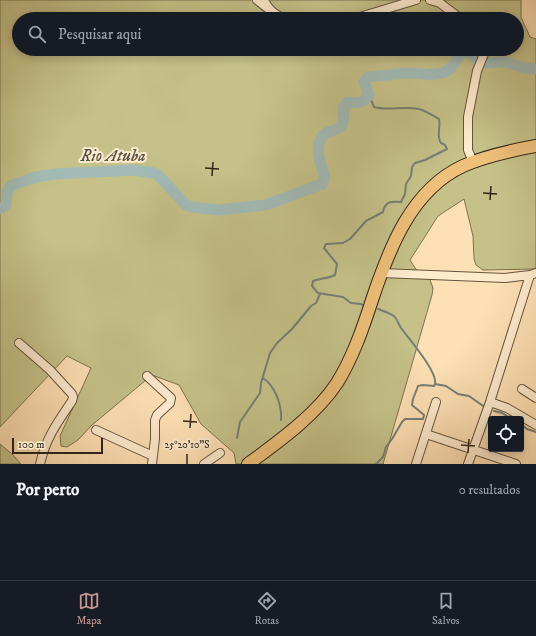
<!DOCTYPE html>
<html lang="pt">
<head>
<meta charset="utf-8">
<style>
  :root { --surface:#171b24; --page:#20242c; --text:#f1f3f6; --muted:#9ea1a6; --line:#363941; --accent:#c59692 }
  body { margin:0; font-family:"IM FELL DW Pica",serif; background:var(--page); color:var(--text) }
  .controls { position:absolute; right:12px; bottom:12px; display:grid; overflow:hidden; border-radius:4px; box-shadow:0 2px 10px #0003 }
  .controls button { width:36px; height:36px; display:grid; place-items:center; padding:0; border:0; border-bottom:1px solid var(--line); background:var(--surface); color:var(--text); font:20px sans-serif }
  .scale { position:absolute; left:12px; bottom:10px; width:91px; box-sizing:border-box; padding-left:4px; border:2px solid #332516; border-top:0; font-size:11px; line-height:14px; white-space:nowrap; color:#332516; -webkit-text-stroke:3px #feebce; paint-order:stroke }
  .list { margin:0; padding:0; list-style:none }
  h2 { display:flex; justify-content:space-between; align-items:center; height:52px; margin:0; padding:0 16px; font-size:17px }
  h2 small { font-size:13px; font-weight:400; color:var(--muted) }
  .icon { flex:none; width:22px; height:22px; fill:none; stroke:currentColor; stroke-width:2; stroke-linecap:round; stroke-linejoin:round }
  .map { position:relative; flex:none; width:536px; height:464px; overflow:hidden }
  .search { position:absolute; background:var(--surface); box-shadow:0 2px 10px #0003; left:12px; right:12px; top:12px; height:44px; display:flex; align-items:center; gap:10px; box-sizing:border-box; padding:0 14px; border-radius:22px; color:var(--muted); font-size:15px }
  .sheet { height:116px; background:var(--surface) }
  nav { display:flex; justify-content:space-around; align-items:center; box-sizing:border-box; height:56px; border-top:1px solid var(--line); background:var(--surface); font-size:11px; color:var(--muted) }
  nav a { display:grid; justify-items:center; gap:2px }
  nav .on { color:var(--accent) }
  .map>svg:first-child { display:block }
  .green { fill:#c5c189; stroke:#7c7350; fill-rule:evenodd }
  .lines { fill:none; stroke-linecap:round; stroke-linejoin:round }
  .stream { stroke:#767f76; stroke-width:2 }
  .river { stroke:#a2bbb6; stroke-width:11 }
  .minor-casing { stroke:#66543e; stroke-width:10 }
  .highway-casing { stroke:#332516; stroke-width:14 }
  .minor { stroke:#feebce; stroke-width:8 }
  .highway { stroke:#eec07a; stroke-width:12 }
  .ticks { fill:none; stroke:#332516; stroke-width:1.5 }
  .labels { text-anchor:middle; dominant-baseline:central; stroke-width:4; stroke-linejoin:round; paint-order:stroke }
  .water-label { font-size:17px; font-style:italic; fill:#545246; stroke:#feebce }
  .ticks-label { font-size:10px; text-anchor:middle; fill:#332516; stroke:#feebce; stroke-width:4; stroke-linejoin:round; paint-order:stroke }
</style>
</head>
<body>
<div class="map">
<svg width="536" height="464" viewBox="0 0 536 464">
  <rect width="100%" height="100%" fill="#fde0b4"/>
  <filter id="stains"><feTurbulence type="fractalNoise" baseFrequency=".005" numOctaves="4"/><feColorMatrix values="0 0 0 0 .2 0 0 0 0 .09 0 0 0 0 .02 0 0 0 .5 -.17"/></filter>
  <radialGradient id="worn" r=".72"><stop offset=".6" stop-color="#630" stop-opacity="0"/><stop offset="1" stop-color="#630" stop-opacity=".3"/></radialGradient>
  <path class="green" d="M 0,0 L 521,0 L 521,17 L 530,37 L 536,39 L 536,269 L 483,270 L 476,265 L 474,259 L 473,236 L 464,199 L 438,216 L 410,260 L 419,274 L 430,280 L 433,288 L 432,295 L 383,464 L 236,464 L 234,453 L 201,424 L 179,385 L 152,375 L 92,425 L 78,440 L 67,447 L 61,446 L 60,436 L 91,368 L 67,356 L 0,427 ZM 19,19 L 517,19 L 517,49 L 19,49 Z
    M 0,444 L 12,454 L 21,464 L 0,464 Z"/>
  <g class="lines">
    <path class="stream" d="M 366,307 L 361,304 L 351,303 L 343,297 L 318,293 L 312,286 L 313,281 C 320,278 327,279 335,275 L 337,264 L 324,248 L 326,244 L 343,243 L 350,239 L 366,221 L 383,212 C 385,201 392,201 401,202 L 405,194 L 406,184 L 411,176 L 412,167 L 415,163 L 425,160 L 447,149 L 445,145 L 441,143 C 436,136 441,127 439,119 C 433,116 425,110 419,109 C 403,106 388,111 374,107 L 369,95
      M 378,309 C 383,311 391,313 395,317 C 398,321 399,325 401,328 C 409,339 438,372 435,384
      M 263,378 C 275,386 282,405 281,420
      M 494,411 L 502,413 L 512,419
      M 521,424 L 527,429 L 536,432
      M 237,438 L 240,422 L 260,393 L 261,383 L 270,353 L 277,343 L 292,329 L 311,306 L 316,303 L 320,294
      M 376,464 L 383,457 L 386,447 L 392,439 L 402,422 L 405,419 L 423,419 L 424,415 L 412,405 L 413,399 L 418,386 L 423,385 L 434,386 L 435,384 L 446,386 L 458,394 L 469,396 L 486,408"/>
    <path class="river" d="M 486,63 L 506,62 L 524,68 L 536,69
      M 0,209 L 6,205 L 7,192 L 10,186 L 36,177 L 55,174 L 134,170 L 154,173 L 159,176 L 186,205 L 192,207 L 218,210 L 266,205 L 322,184 L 325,178 C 322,167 315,151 320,140 C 326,124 348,139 343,109 L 347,102 C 357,103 363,104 369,95 L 364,82 L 368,77 C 381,76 394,74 406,73 C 419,73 434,77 447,71 C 454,67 457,57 462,51 L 469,53 L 479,61"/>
    <defs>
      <path id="minor" d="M 257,0 L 267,8
        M 264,0 C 268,10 275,15 285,19
        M 430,0 L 440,3 L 461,19
        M 353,19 L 416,0
        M 473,162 L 468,150 L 468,117 L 477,71 L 486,49
        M 382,273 L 505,278 L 530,275 L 536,273
        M 19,343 L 50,370 L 72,394 L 73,397 L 72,401 C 57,423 46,438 40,464
        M 147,376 L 171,398 L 170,403 L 157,415 L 155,420 L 155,439 L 152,464
        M 522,389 L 536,398
        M 490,402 L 507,408 L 536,425
        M 96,430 L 153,456
        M 426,434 L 516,464
        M 204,464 L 220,453
        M 416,464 L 436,402
        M 468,464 L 490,402 L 530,275"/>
      <path id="highway" d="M 248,464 C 278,442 316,415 337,383 C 353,357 363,328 372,300 C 389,249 411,190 463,166 C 483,157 514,150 536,146"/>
    </defs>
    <use href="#minor" class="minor-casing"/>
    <use href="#highway" class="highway-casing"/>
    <use href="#minor" class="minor"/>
    <use href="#highway" class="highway"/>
  </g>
  <path class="ticks" d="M 205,168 L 219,169M 212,176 L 213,162M 483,193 L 497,194M 490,200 L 491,186M 183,421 L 197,422M 190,428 L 191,414M 461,445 L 475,446M 468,453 L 469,439M 187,464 L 187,454"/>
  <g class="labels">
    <g class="water-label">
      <text x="113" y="156">Rio Atuba</text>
    </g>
  </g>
  <g class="ticks-label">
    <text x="187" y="448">25°20'10"S</text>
  </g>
  <rect width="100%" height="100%" filter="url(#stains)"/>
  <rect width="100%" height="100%" fill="url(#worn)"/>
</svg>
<div class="controls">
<button><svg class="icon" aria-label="locate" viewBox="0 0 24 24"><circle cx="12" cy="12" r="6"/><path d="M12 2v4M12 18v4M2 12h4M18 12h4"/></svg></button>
</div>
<div class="scale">100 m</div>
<div class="search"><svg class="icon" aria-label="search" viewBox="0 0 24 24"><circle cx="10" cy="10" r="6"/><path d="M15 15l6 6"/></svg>Pesquisar aqui</div>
</div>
<section class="sheet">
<h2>Por perto<small>0 resultados</small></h2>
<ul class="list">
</ul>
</section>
<nav>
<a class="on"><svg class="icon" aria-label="map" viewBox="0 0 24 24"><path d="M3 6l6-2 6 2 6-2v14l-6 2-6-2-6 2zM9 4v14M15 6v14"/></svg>Mapa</a>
<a><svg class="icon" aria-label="directions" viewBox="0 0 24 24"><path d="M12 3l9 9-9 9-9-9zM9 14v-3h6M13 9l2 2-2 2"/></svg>Rotas</a>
<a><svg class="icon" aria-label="saved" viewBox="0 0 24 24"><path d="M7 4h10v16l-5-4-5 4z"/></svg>Salvos</a>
</nav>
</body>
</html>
